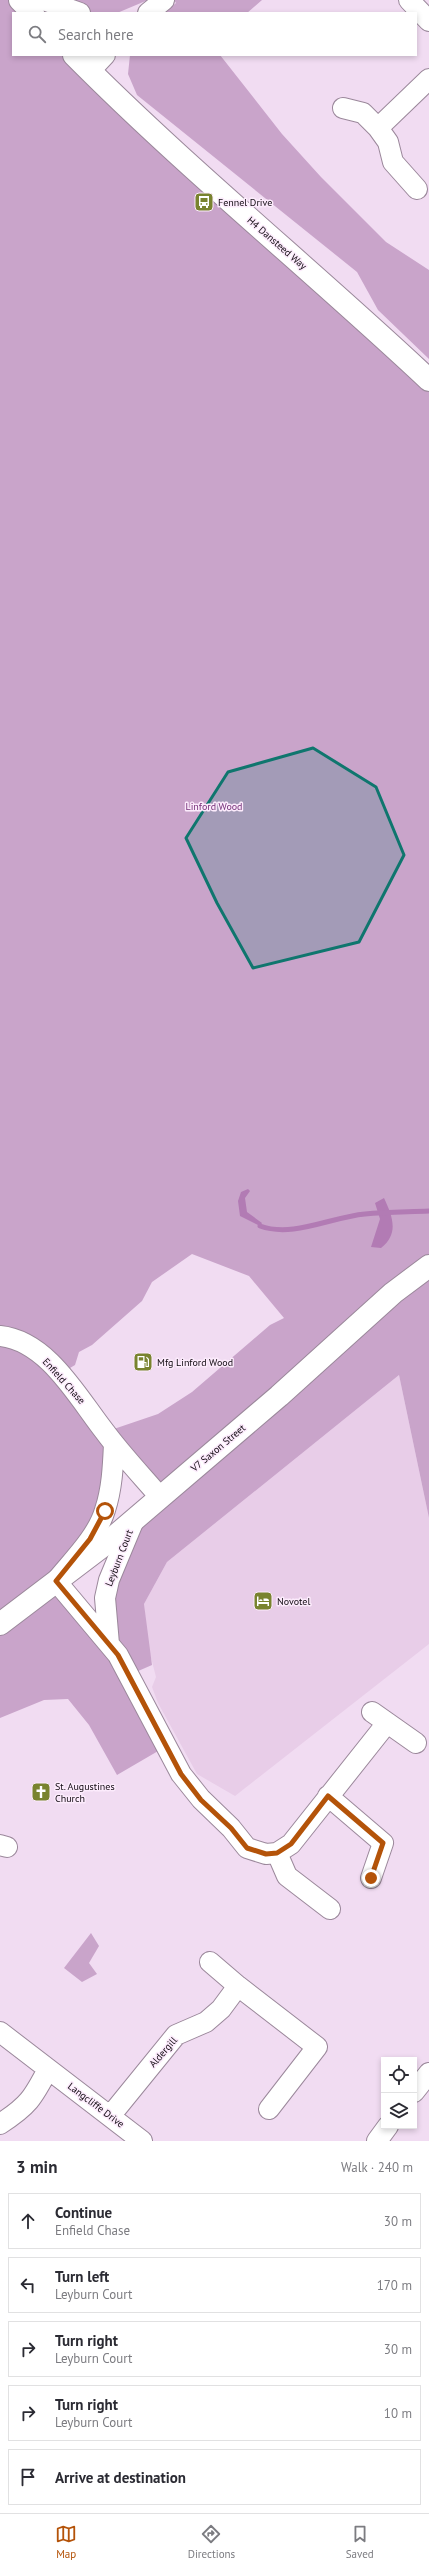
<!DOCTYPE html>
<html lang="en">
<head>
<meta charset="utf-8">
<style>
  :root { --surface:#fff; --page:#f2f2f3; --text:#2b2b33; --muted:#7c7c81; --line:#e1e1e2; --accent:#b45309 }
  body { margin:0; font-family:"PT Sans",sans-serif; background:var(--page); color:var(--text) }
  .controls { position:absolute; right:12px; bottom:12px; display:grid; overflow:hidden; border-radius:0px; box-shadow:0 2px 6px #0003 }
  .controls button { width:36px; height:36px; display:grid; place-items:center; padding:0; border:0; border-bottom:1px solid var(--line); background:var(--surface); color:var(--text); font:20px sans-serif }
  .stop { position:absolute; width:12px; height:12px; margin:-9px; border:3px solid #b45309; border-radius:50%; background:#fff }
  .stop.end { background:#b45309; border-color:#fff; box-shadow:0 1px 4px #0008 }
  .list { margin:0; padding:0; list-style:none }
  h2 { display:flex; justify-content:space-between; align-items:center; height:52px; margin:0; padding:0 16px; font-size:17px }
  h2 small { font-size:13px; font-weight:400; color:var(--muted) }
  .list li { display:grid; grid-template-columns:26px 1fr auto; gap:12px; align-items:center; box-sizing:border-box; height:56px; margin:0 8px 8px; padding:0 8px; border:1px solid var(--line); border-radius:0px }
  .list b { display:block; font-size:15px; white-space:nowrap }
  .list p { margin:0; font-size:13px; white-space:nowrap; color:var(--muted) }
  .list em { font-size:13px; font-style:normal; color:var(--muted) }
  .icon { flex:none; width:22px; height:22px; fill:none; stroke:currentColor; stroke-width:2; stroke-linecap:round; stroke-linejoin:round }
  .map { position:relative; flex:none; width:429px; height:2141px; overflow:hidden }
  .search { position:absolute; background:var(--surface); box-shadow:0 2px 6px #0003; left:12px; right:12px; top:12px; height:44px; display:flex; align-items:center; gap:10px; box-sizing:border-box; padding:0 14px; border-radius:0px; color:var(--muted); font-size:15px }
  .sheet { height:372px; background:var(--surface) }
  nav { display:flex; justify-content:space-around; align-items:center; box-sizing:border-box; height:56px; border-top:1px solid var(--line); background:var(--surface); font-size:11px; color:var(--muted) }
  nav a { display:grid; justify-items:center; gap:2px }
  nav .on { color:var(--accent) }
  .map>svg:first-child { display:block }
  .built { fill:#e8cde8 }
  .green { fill:#c9a4ca; fill-rule:evenodd }
  .water { fill:#b27bb4 }
  .lines { fill:none; stroke-linecap:round; stroke-linejoin:round }
  .stream { stroke:#b27bb4; stroke-width:5 }
  .minor-casing { stroke:#9b889b; stroke-width:22 }
  .tertiary-casing { stroke:#9b889b; stroke-width:24 }
  .minor { stroke:#fff; stroke-width:20 }
  .tertiary { stroke:#fff; stroke-width:22 }
  .route { stroke:#b45309; stroke-width:5 }
  .marked { fill:#0f766e; fill-opacity:0.2; stroke:#0f766e; stroke-width:3; stroke-linejoin:round }
  .labels { text-anchor:middle; dominant-baseline:central; stroke-width:3; stroke-linejoin:round; paint-order:stroke }
  .poi-label { font-size:10px; fill:#110a11; stroke:#fcebfc; text-anchor:start }
  .street-label { font-size:10px; fill:#110a11; stroke:#fcebfc }
  .park-label { font-size:10px; fill:#743078; stroke:#fcebfc }
</style>
</head>
<body>
<div class="map">
<svg width="429" height="2141" viewBox="0 0 429 2141">
  <rect width="100%" height="100%" fill="#f1dcf2"/>
  <path class="built" d="M 399,1375 L 429,1518 L 429,1644 L 235,1796 L 197,1774 L 158,1703 L 152,1687 L 156,1677 L 148,1646 L 144,1604 L 167,1562 Z"/>
  <path class="green" d="M 0,0 L 18,0 L 31,13 L 13,13 L 13,55 L 74,55 L 429,380 L 429,1518 L 399,1375 L 167,1562 L 144,1604 L 152,1665 L 129,1675 L 165,1747 L 117,1775 L 89,1725 L 68,1699 L 44,1700 L 0,1718 ZM 192,1254 L 249,1276 L 284,1318 L 270,1325 L 192,1392 L 158,1414 L 105,1432 L 60,1374 L 75,1365 L 79,1352 L 92,1345 L 142,1301 L 152,1282 ZM 115,1444 L 160,1497 L 109,1580 L 97,1630 L 56,1581 L 90,1539 Z
    M 56,0 L 148,0 L 117,13 L 86,12 Z
    M 174,0 L 262,0 L 247,13 L 164,13 L 176,3 Z
    M 130,55 L 220,55 L 282,134 L 321,177 L 386,242 L 429,270 L 429,359 L 378,310 L 357,272 L 137,95 L 128,74 Z
    M 91,1933 L 99,1946 L 89,1963 L 97,1974 L 82,1982 L 64,1968 Z"/>
  <path class="water" d="M 248,1189 L 250,1191 L 245,1198 L 247,1212 L 262,1223 L 260,1226 L 240,1216 L 238,1201 L 241,1192 Z
    M 384,1198 C 393,1217 399,1234 381,1248 L 371,1247 L 380,1219 L 375,1203 Z"/>
  <g class="lines">
    <path class="stream" d="M 260,1226 C 293,1238 331,1217 365,1214 C 386,1212 407,1212 429,1211"/>
    <defs>
      <path id="minor" d="M 44,0 L 80,13
        M 409,0 L 429,21
        M 148,13 L 164,0
        M 90,71 L 105,55
        M 343,108 L 363,113 L 378,128 L 388,142 L 393,162 L 417,189
        M 378,128 L 429,79
        M 0,1336 C 48,1341 78,1398 105,1432 C 122,1455 142,1476 160,1497
        M 114,1444 C 113,1466 112,1489 105,1510 C 97,1537 73,1560 56,1581 L 118,1655 L 181,1774 L 201,1799 L 231,1828 L 247,1848 L 266,1854 L 277,1853 L 291,1844 L 387,1723
        M 109,1644 L 105,1598 L 109,1580 L 134,1520
        M 372,1712 L 416,1743
        M 328,1796 L 383,1843 L 371,1878
        M 0,1845 L 7,1847
        M 277,1853 L 287,1876 L 330,1909
        M 210,1962 L 238,1986
        M 0,2032 L 142,2141
        M 414,2092 L 429,2073
        M 111,2115 L 176,2035 L 206,2022 L 221,2009 L 238,1986 L 317,2047 L 269,2109
        M 0,2124 C 28,2106 33,2098 48,2069
        M 377,2141 L 388,2126"/>
      <path id="tertiary" d="M 20,0 L 33,13
        M 74,55 C 187,169 312,270 429,380
        M 0,1624 L 108,1542 L 279,1396 L 393,1293 L 429,1266"/>
    </defs>
    <use href="#minor" class="minor-casing"/>
    <use href="#tertiary" class="tertiary-casing"/>
    <use href="#minor" class="minor"/>
    <use href="#tertiary" class="tertiary"/>
  </g>
  <g class="lines">
    <path class="route" d="M 105,1511 L 90,1539 L 56,1581 L 118,1655 L 181,1774 L 201,1800 L 231,1828 L 247,1848 L 266,1854 L 277,1853 L 291,1844 L 328,1796 L 383,1843 L 371,1878"/>
  </g>
  <path class="marked" d="M 313,748 L 376,787 L 404,855 L 359,942 L 253,968 L 217,903 L 186,838 L 228,772 Z"/>
  <defs>
    <symbol id="bus-square" viewBox="-11 -11 22 22"><rect x="-9" y="-9" width="18" height="18" rx="4" fill="#79832f" stroke="#fcebfc"/><path d="M-5-6H5V4H4V6H2V4H-2V6H-4V4H-5ZM-3.5-4V0h7V-4ZM-3.5 1.2v1.5H-2V1.2ZM2 1.2v1.5H3.5V1.2Z" fill="#fff"/></symbol>
    <symbol id="fuel-square" viewBox="-11 -11 22 22"><rect x="-9" y="-9" width="18" height="18" rx="4" fill="#79832f" stroke="#fcebfc"/><path d="M-5.5-6h7V0h2V4h1.3V-2.5L3-4.5l.8-.8L6-3V5H2.5V1h-1V6h-7ZM-4.2-4.7v3.2H.2V-4.7Z" fill="#fff"/></symbol>
    <symbol id="hotel-square" viewBox="-11 -11 22 22"><rect x="-9" y="-9" width="18" height="18" rx="4" fill="#79832f" stroke="#fcebfc"/><path d="M-6-4.5h1.5V1H6V5H4.5V3h-9V5H-6ZM-4 0a1.8 1.8 0 1 1 3.6 0ZM.5 0V-2.5h3Q6-2.5 6 0Z" fill="#fff"/></symbol>
    <symbol id="church-square" viewBox="-11 -11 22 22"><rect x="-9" y="-9" width="18" height="18" rx="4" fill="#79832f" stroke="#fcebfc"/><path d="M-1.2-6h2.4v3.5h3.3v2.4h-3.3V6h-2.4V-.1h-3.3v-2.4h3.3Z" fill="#fff"/></symbol>
  </defs>
  <g fill-rule="evenodd">
    <use href="#bus-square" x="193" y="191" width="22" height="22"/>
    <use href="#fuel-square" x="132" y="1351" width="22" height="22"/>
    <use href="#hotel-square" x="252" y="1590" width="22" height="22"/>
    <use href="#church-square" x="30" y="1781" width="22" height="22"/>
  </g>
  <g class="labels">
    <g class="poi-label">
      <text x="218" y="202">Fennel Drive</text>
      <text x="157" y="1362">Mfg Linford Wood</text>
      <text x="277" y="1601">Novotel</text>
      <text x="55" y="1786">St. Augustines<tspan x="55" dy="12">Church</tspan></text>
    </g>
    <g class="street-label">
      <text transform="translate(277 243) rotate(41)">H4 Dansteed Way</text>
      <text transform="translate(64 1381) rotate(48)">Enfield Chase</text>
      <text transform="translate(218 1448) rotate(-40)">V7 Saxon Street</text>
      <text transform="translate(119 1558) rotate(-69)">Leyburn Court</text>
      <text transform="translate(163 2052) rotate(-49)">Aldergill</text>
      <text transform="translate(96 2105) rotate(37)">Langcliffe Drive</text>
    </g>
    <g class="park-label">
      <text x="214" y="806">Linford Wood</text>
    </g>
  </g>
</svg>
<div class="controls">
<button><svg class="icon" aria-label="locate" viewBox="0 0 24 24"><circle cx="12" cy="12" r="6"/><path d="M12 2v4M12 18v4M2 12h4M18 12h4"/></svg></button>
<button><svg class="icon" aria-label="layers" viewBox="0 0 24 24"><path d="M12 4l9 5-9 5-9-5zM3 14l9 5 9-5"/></svg></button>
</div>
<div class="stop" style="left:105px;top:1511px"></div>
<div class="stop end" style="left:371px;top:1878px"></div>
<div class="search"><svg class="icon" aria-label="search" viewBox="0 0 24 24"><circle cx="10" cy="10" r="6"/><path d="M15 15l6 6"/></svg>Search here</div>
</div>
<section class="sheet">
<h2>3 min<small>Walk · 240 m</small></h2>
<ul class="list">
<li><svg class="icon" aria-label="ahead" viewBox="0 0 24 24"><path d="M12 20V5M6 11l6-6 6 6"/></svg><div><b>Continue</b><p>Enfield Chase</p></div><em>30 m</em></li>
<li><svg class="icon" aria-label="left" viewBox="0 0 24 24"><path d="M17 20v-9H6M10 6l-5 5 5 5"/></svg><div><b>Turn left</b><p>Leyburn Court</p></div><em>170 m</em></li>
<li><svg class="icon" aria-label="right" viewBox="0 0 24 24"><path d="M7 20v-9h11M14 6l5 5-5 5"/></svg><div><b>Turn right</b><p>Leyburn Court</p></div><em>30 m</em></li>
<li><svg class="icon" aria-label="right" viewBox="0 0 24 24"><path d="M7 20v-9h11M14 6l5 5-5 5"/></svg><div><b>Turn right</b><p>Leyburn Court</p></div><em>10 m</em></li>
<li><svg class="icon" aria-label="arrive" viewBox="0 0 24 24"><path d="M6 21V4h12l-3 4 3 4H6"/></svg><div><b>Arrive at destination</b></div></li>
</ul>
</section>
<nav>
<a class="on"><svg class="icon" aria-label="map" viewBox="0 0 24 24"><path d="M3 6l6-2 6 2 6-2v14l-6 2-6-2-6 2zM9 4v14M15 6v14"/></svg>Map</a>
<a><svg class="icon" aria-label="directions" viewBox="0 0 24 24"><path d="M12 3l9 9-9 9-9-9zM9 14v-3h6M13 9l2 2-2 2"/></svg>Directions</a>
<a><svg class="icon" aria-label="saved" viewBox="0 0 24 24"><path d="M7 4h10v16l-5-4-5 4z"/></svg>Saved</a>
</nav>
</body>
</html>
